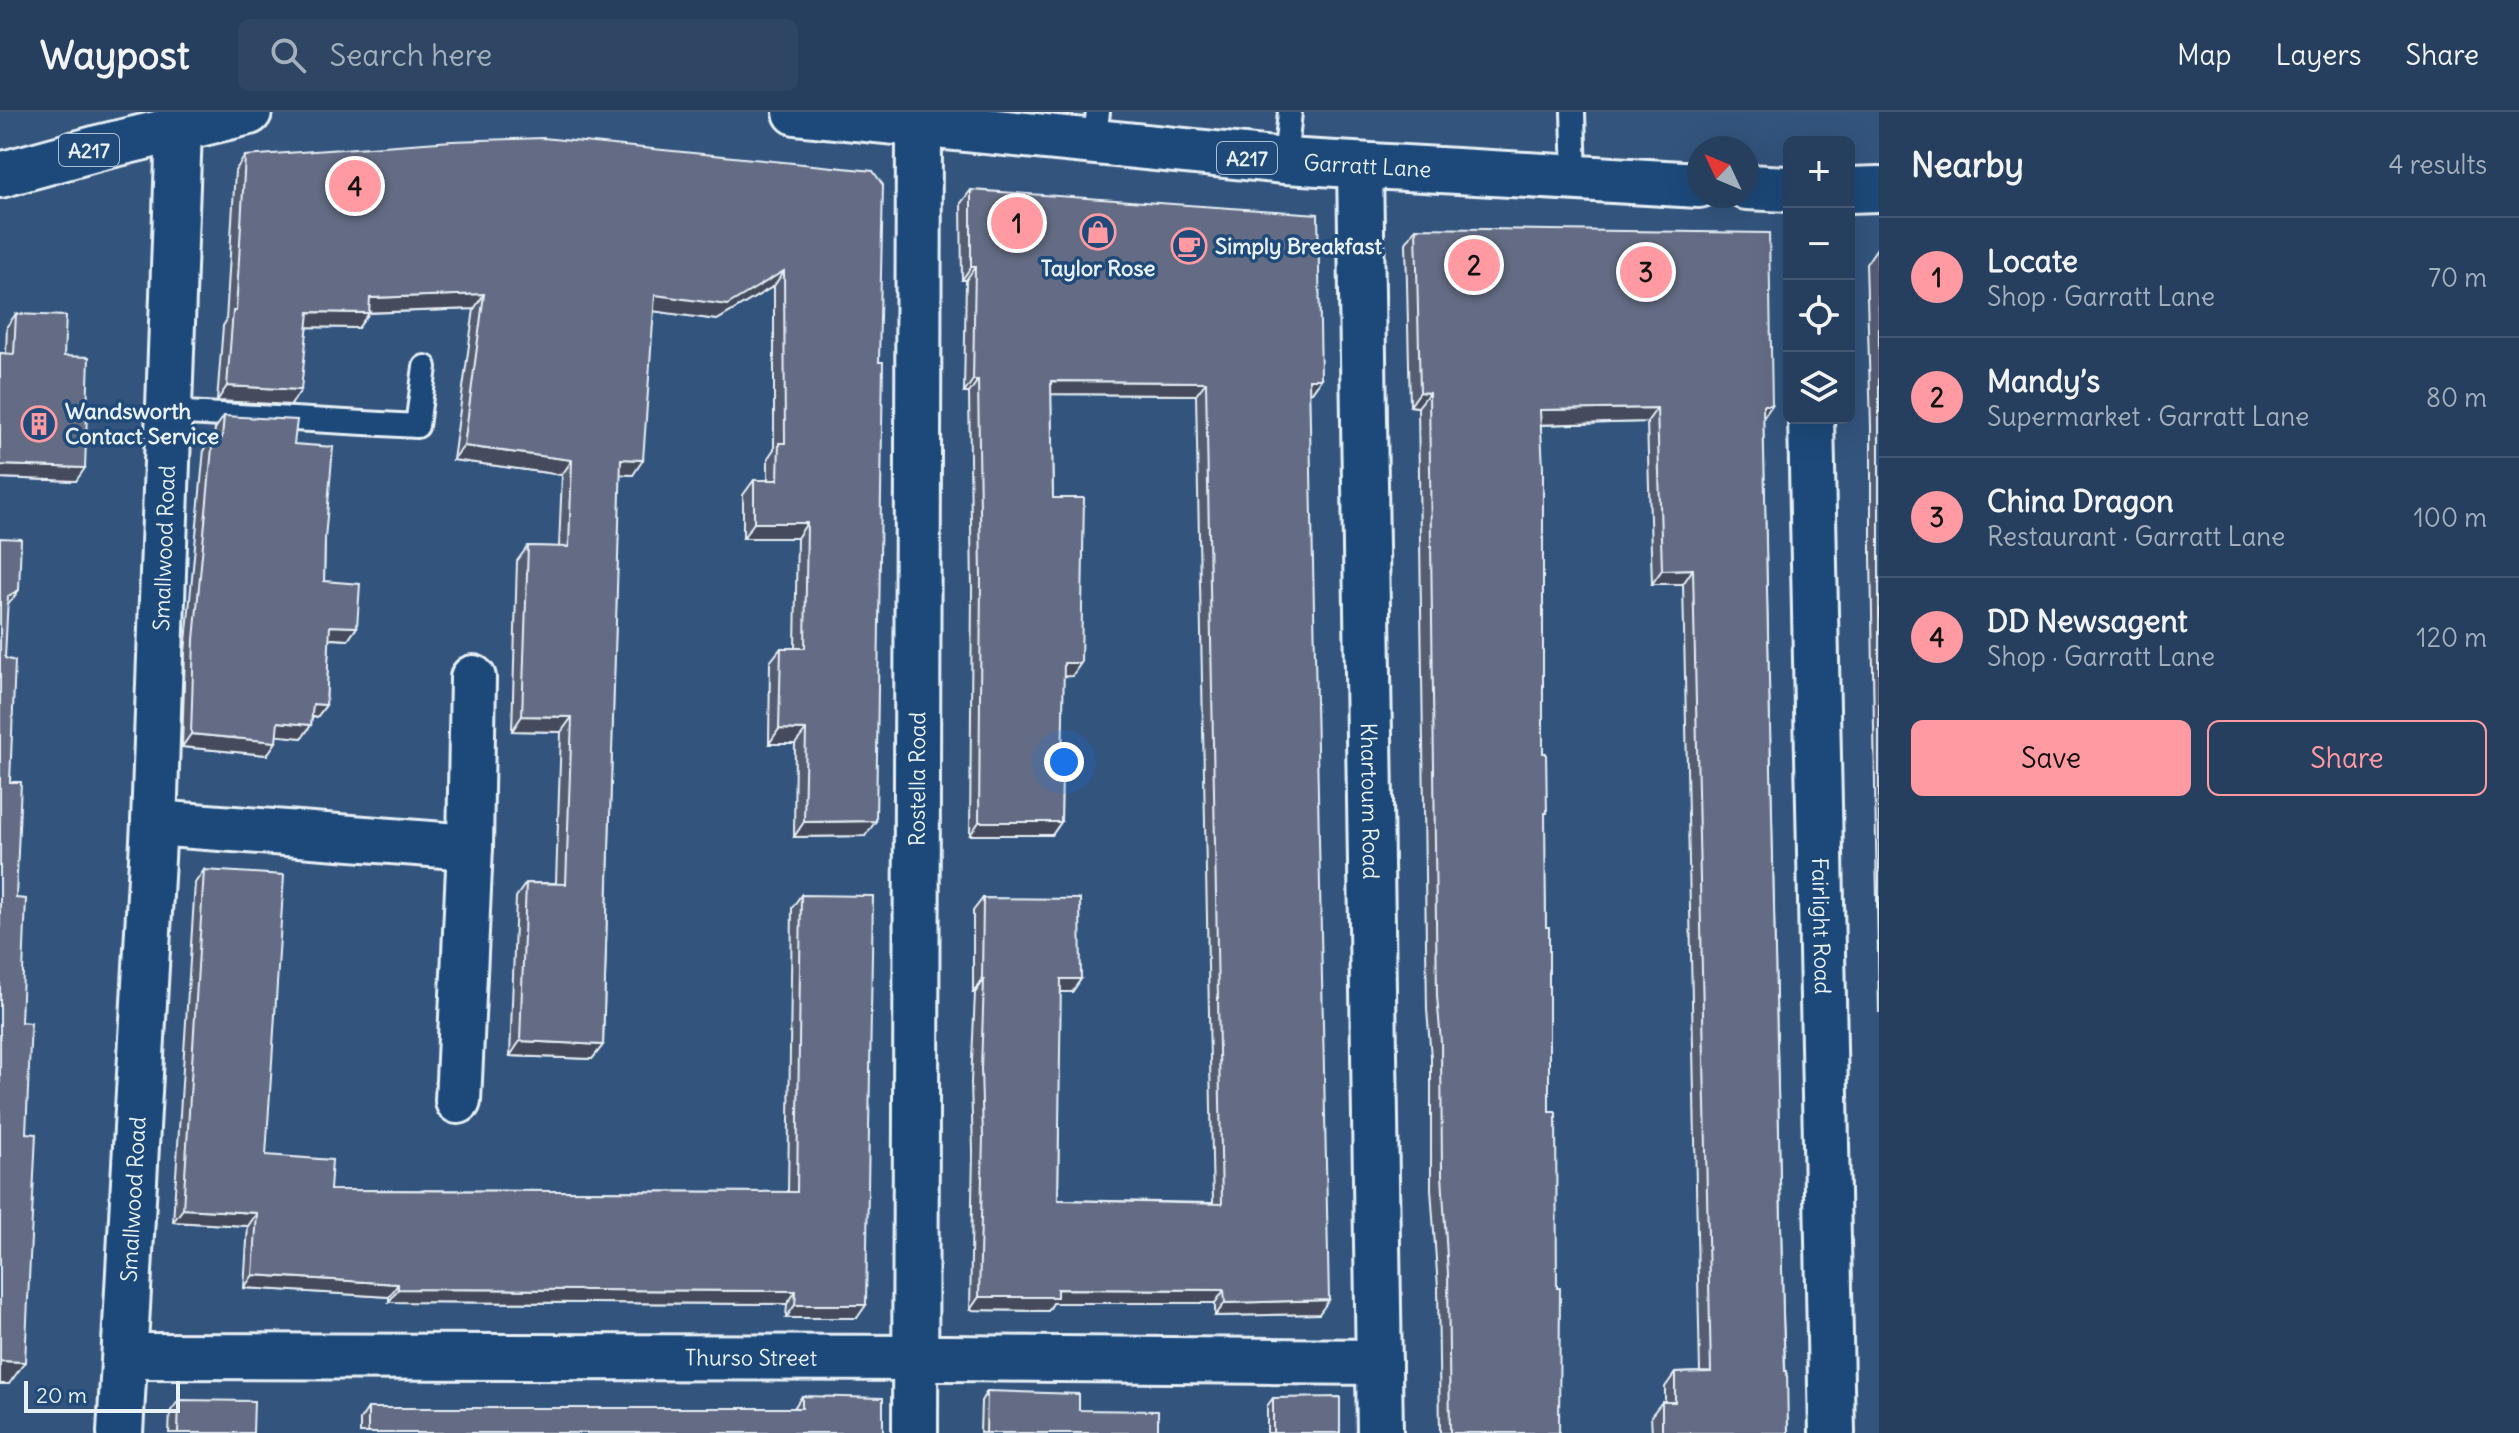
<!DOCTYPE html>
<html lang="en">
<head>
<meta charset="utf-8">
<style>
  :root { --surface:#263f5e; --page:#2e4664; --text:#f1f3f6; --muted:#a4afbc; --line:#425873; --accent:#ff9aa2 }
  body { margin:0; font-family:Delius,sans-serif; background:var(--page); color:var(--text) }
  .controls { position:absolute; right:24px; top:24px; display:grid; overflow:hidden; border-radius:12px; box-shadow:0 8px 32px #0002 }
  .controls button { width:72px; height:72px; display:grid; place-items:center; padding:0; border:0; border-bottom:2px solid var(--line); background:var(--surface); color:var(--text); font:40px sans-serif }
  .compass { position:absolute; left:1687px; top:24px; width:72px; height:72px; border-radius:50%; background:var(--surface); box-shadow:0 8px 32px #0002; rotate:314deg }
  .scale { position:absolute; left:24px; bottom:20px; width:156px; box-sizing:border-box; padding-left:8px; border:4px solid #e8f1f8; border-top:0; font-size:22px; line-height:28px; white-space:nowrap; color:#e8f1f8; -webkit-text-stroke:6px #1f4a7a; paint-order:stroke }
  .you { position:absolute; left:1064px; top:650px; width:28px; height:28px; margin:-20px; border:6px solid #fff; border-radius:50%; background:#1a73e8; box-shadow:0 0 0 12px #1a73e833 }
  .badge { display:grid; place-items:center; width:52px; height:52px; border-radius:50%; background:var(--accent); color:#111; font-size:26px; font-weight:700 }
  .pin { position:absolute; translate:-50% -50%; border:4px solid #fff; box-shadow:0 2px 8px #0006 }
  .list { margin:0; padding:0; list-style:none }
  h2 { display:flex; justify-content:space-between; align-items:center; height:104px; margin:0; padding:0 32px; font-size:34px }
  h2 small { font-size:26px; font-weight:400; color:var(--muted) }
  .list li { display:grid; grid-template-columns:52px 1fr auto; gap:24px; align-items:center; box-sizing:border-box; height:120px; padding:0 32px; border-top:2px solid var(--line) }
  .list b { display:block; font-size:30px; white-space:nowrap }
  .list p { margin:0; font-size:26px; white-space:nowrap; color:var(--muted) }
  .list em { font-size:26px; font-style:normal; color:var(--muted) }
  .actions { display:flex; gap:16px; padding:24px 32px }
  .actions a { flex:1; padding:18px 0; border:2px solid var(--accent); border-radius:12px; text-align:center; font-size:28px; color:var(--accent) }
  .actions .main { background:var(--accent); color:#111 }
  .icon { flex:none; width:44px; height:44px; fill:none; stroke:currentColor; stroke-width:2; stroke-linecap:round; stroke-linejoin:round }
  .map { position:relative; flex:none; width:1879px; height:1321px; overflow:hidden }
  header { display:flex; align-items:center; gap:48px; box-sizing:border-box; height:112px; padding:0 40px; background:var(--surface); border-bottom:2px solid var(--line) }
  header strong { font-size:38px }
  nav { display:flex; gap:44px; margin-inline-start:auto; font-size:28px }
  .search { width:560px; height:72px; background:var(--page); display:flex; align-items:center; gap:20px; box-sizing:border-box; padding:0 28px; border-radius:12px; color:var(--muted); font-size:30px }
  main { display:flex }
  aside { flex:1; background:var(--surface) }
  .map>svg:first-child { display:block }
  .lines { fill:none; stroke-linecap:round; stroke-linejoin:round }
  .lane-casing { stroke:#e8f1f8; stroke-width:28 }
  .street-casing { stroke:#e8f1f8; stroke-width:50 }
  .primary-casing { stroke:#e8f1f8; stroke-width:50 }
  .lane { stroke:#1f4a7a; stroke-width:22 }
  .street { stroke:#1f4a7a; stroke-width:44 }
  .primary { stroke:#1f4a7a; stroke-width:44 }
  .wall { fill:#555d72; stroke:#e8f1f8; stroke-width:2 }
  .shaded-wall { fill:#454c5c; stroke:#e8f1f8; stroke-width:2 }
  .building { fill:#636c84; stroke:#e8f1f8; stroke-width:2 }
  .labels { text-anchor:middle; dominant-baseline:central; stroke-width:7; stroke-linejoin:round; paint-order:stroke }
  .shield { fill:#1f4a7a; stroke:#acbfd2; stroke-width:2 }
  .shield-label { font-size:20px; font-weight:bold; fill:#e8f1f8 }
  .street-label { font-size:22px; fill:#e8f1f8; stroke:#1f4a7a }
  .poi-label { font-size:22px; font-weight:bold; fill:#e8f1f8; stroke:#1f4a7a; text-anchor:start }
</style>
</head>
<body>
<header>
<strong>Waypost</strong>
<div class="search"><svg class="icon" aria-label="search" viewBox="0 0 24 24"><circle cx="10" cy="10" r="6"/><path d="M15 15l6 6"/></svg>Search here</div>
<nav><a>Map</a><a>Layers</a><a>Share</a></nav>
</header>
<main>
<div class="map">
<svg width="1879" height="1321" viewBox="0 0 1879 1321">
  <rect width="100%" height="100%" fill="#33547d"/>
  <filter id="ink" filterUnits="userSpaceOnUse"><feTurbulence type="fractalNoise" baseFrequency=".0125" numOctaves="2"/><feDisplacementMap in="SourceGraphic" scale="16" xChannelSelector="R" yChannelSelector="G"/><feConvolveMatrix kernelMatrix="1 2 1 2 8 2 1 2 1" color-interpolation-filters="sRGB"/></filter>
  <g filter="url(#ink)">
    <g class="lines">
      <defs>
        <path id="lane" d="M 1573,0 L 1575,67
          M 1094,31 L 1098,0
          M 1285,49 L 1290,0
          M 169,300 L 417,314 L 425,255"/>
        <g id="street">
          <path id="s1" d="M 1360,55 L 1380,1321"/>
          <path id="s2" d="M 1811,306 L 1832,1321"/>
          <path d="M 154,711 L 470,735 L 458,989"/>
          <path d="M 470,735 L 473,566"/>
          <path id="s3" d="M 125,1244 L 945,1246 L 1379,1250"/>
          <path id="s4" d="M 120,1321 L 154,711 L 179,17"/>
          <path id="s5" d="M 915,1321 L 919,14"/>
        </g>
        <g id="primary">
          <path id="s6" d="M 796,0 L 1285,49 L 1699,73"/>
          <path d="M 0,63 L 98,36 L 249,0"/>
          <path d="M 1747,75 L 1789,77"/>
          <path d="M 1849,78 L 1879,77"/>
        </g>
      </defs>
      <use href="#lane" class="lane-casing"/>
      <use href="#street" class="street-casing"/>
      <use href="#primary" class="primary-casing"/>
      <use href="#lane" class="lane"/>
      <use href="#street" class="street"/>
      <use href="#primary" class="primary"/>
    </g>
    <path class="wall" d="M 245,44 L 873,59 L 865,724 L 794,725 L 795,632 L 769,632 L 770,550 L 781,536 L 795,536 L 797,426 L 743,426 L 743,383 L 754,368 L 768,368 L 768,346 L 774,337 L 774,174 L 717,208 L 654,199 L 633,363 L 620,362 L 603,933 L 592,947 L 510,944 L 516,785 L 526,771 L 556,771 L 561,620 L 512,619 L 517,449 L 528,434 L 559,435 L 562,363 L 453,348 L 474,197 L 369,201 L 358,216 L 308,215 L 291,293 L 217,289 L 223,214 L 226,209 L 235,59 Z
      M 971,78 L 1321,267 L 1312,280 L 1309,280 L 1319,1202 L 1215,1204 L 1215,1191 L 1053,1191 L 1048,1199 L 970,1198 L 973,1038 L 971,971 L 975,881 L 973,881 L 973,799 L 983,786 L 1081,867 L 1072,880 L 1060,880 L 1058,1088 L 1213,1091 L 1196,283 L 1051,282 L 1053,386 L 1072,564 L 1063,564 L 1061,710 L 1052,723 L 970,723 L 972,478 L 969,281 L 964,281 L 966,168 L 962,168 L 961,91 Z
      M 1416,116 L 1772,293 L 1763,306 L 1783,1203 L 1788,1321 L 1652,1321 L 1651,1304 L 1662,1290 L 1665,1290 L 1665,1275 L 1675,1261 L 1700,1260 L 1683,472 L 1652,472 L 1647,310 L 1541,313 L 1543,641 L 1549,1000 L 1557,1176 L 1559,1321 L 1440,1321 L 1438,1176 L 1431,1077 L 1431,945 L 1427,898 L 1418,295 L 1410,294 L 1406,131 Z
      M 1877,136 L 1879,136 L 1879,901 L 1871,444 L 1871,314 L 1866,152 Z
      M 16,202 L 64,244 L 76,369 L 0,366 L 0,241 L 6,242 L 7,214 Z
      M 224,304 L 294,332 L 325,427 L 324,469 L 357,515 L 348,528 L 329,527 L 326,593 L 317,605 L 312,605 L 311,613 L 302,626 L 277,623 L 267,643 L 182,635 L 185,541 L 204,337 L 213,325 L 214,325 L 215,317 Z
      M 204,758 L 266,1043 L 330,1078 L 788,1080 L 792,796 L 801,783 L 857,1206 L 786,1206 L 787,1192 L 389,1190 L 389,1185 L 244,1176 L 248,1114 L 173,1110 L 195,771 Z
      M 987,1279 L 1079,1298 L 1158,1321 L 980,1321 L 981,1289 Z
      M 802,1284 L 883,1321 L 360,1321 L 360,1308 L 368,1296 L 794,1296 Z
      M 1273,1286 L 1340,1321 L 1267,1321 L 1267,1294 Z
      M 179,1288 L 253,1321 L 169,1321 L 170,1300 Z"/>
    <path class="shaded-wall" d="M 971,155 L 975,155 L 966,168 L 962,168 Z
      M 784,159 L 774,174 L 717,208 L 645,198 L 655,183 Z
      M 484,182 L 474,197 L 359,201 L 370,186 Z
      M 309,200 L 369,201 L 358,216 L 299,215 Z
      M 1309,267 L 1321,267 L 1312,280 L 1299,281 Z
      M 973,268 L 978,268 L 969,281 L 964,281 Z
      M 1051,269 L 1206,270 L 1196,283 L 1042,282 Z
      M 227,274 L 301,278 L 291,293 L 217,289 Z
      M 1420,280 L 1429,281 L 1418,295 L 1410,294 Z
      M 1763,293 L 1772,293 L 1762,307 Z
      M 1657,296 L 1647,310 L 1530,313 L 1540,298 Z
      M 464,334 L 572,348 L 562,363 L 453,348 Z
      M 621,347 L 643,348 L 633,363 L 610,362 Z
      M 0,353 L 85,356 L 76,369 L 0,366 Z
      M 754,411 L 807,411 L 797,426 L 743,426 Z
      M 1693,457 L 1683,472 L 1652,472 L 1662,458 Z
      M 19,478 L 3,500 L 8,484 Z
      M 330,514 L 357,515 L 348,528 L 321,526 Z
      M 1064,551 L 1081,551 L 1072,564 L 1054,565 Z
      M 313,592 L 326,593 L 317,605 L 304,605 Z
      M 522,604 L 572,605 L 561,620 L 512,619 Z
      M 278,610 L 311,613 L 302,626 L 270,623 Z
      M 779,617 L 806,618 L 795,632 L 769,632 Z
      M 191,622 L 276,630 L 267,643 L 182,635 Z
      M 876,709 L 865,724 L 794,725 L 804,710 Z
      M 979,710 L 1061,710 L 1052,723 L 970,723 Z
      M 1061,867 L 1081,867 L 1072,880 L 1051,880 Z
      M 982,868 L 984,868 L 975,881 L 973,881 Z
      M 520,929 L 603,933 L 592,947 L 510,944 Z
      M 183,1097 L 257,1101 L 248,1114 L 173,1110 Z
      M 253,1163 L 398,1172 L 389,1185 L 244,1176 Z
      M 398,1177 L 796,1179 L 787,1192 L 389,1190 Z
      M 1057,1177 L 1224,1178 L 1215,1191 L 1053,1191 L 1048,1199 L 970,1198 L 979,1185 Z
      M 1329,1188 L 1319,1202 L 1215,1204 L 1225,1191 Z
      M 795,1193 L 866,1193 L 857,1206 L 786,1206 Z
      M 0,1249 L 25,1250 L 9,1272 L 0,1272 Z"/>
    <path class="building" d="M 543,26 L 873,59 L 883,73 L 879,250 L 883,250 L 876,709 L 804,710 L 806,618 L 779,617 L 781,536 L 805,536 L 807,411 L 754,411 L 754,368 L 778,368 L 779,331 L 785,331 L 784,159 L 727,193 L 655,183 L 643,348 L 621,347 L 603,933 L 520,929 L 526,771 L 566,772 L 572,605 L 522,604 L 528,434 L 569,435 L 572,348 L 464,334 L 484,182 L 370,186 L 369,201 L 309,200 L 301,278 L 227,274 L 233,199 L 236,199 L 245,44 L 452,29 Z
      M 971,78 L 1318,102 L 1321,267 L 1309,267 L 1329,1188 L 1225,1191 L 1224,1178 L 1057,1177 L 1057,1185 L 979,1185 L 983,1025 L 981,957 L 984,868 L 982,868 L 983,786 L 1080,787 L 1081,867 L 1061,867 L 1058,1088 L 1222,1092 L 1206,270 L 1051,269 L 1053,386 L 1084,386 L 1081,551 L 1064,551 L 1061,710 L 979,710 L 981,465 L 978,268 L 973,268 L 975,155 L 971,155 Z
      M 1416,116 L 1769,121 L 1772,293 L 1763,293 L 1783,1203 L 1785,1259 L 1787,1259 L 1788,1321 L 1662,1321 L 1662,1290 L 1675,1290 L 1675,1261 L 1711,1260 L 1693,457 L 1662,458 L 1657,296 L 1540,298 L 1543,356 L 1543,641 L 1546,641 L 1547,701 L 1545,701 L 1546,815 L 1549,815 L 1549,1000 L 1556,1000 L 1557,1176 L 1560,1176 L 1559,1321 L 1450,1321 L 1448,1162 L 1442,1063 L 1441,930 L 1437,884 L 1429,281 L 1420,280 Z
      M 1877,136 L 1879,136 L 1879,200 Z
      M 16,202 L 66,204 L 64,244 L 89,245 L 85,356 L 0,353 L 0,241 L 14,242 Z
      M 224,304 L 297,308 L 294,332 L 333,335 L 325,427 L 324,469 L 360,472 L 357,515 L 330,514 L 326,593 L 313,592 L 311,613 L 278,610 L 276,630 L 191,622 L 194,528 L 213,325 L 222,326 Z
      M 0,426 L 21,427 L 19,478 L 8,484 L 5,546 L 15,549 L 10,670 L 21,670 L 16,786 L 26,787 L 21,910 L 31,911 L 26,1021 L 36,1022 L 25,1250 L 0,1249 Z
      M 204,758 L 284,763 L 266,1043 L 332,1048 L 330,1078 L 797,1080 L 801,783 L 873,784 L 866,1193 L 795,1193 L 796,1179 L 398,1177 L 398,1172 L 253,1163 L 257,1101 L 183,1097 Z
      M 987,1279 L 1079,1282 L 1079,1298 L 1158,1299 L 1158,1321 L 986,1321 Z
      M 802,1284 L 883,1286 L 883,1321 L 368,1321 L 368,1296 L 802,1296 Z
      M 1340,1285 L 1340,1321 L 1273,1321 L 1273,1286 Z
      M 179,1288 L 254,1289 L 253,1321 L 178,1321 Z"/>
  </g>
  <defs>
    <symbol id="shop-ring" viewBox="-11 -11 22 22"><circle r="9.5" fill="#1f4a7a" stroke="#ff9aa2" stroke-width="1.5"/><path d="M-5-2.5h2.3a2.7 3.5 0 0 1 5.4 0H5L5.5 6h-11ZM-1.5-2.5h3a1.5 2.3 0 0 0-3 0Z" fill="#ff9aa2"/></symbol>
    <symbol id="cafe-ring" viewBox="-11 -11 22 22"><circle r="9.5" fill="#1f4a7a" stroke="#ff9aa2" stroke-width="1.5"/><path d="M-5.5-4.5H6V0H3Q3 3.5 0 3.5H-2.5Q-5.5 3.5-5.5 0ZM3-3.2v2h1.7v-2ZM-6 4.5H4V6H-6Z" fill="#ff9aa2"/></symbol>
    <symbol id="building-ring" viewBox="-11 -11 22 22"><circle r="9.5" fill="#1f4a7a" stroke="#ff9aa2" stroke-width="1.5"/><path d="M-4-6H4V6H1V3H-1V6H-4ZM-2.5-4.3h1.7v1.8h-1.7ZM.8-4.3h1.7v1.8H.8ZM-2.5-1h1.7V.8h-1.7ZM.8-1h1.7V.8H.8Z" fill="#ff9aa2"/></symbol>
  </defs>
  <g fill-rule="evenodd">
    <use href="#shop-ring" x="1078" y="100" width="40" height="40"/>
    <use href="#cafe-ring" x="1169" y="114" width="40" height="40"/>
    <use href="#building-ring" x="19" y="292" width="40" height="40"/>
  </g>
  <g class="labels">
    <g class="shield">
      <rect x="59" y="22" width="60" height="32" rx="6"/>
      <rect x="1217" y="30" width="60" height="32" rx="6"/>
    </g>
    <g class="shield-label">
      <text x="89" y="38">A217</text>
      <text x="1247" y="46">A217</text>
    </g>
    <g class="street-label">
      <text stroke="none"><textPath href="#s6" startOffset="574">Garratt Lane</textPath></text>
      <text stroke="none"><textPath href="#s4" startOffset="886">Smallwood Road</textPath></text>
      <text stroke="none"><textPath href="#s5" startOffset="654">Rostella Road</textPath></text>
      <text stroke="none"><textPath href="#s1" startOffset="634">Khartoum Road</textPath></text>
      <text stroke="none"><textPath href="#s2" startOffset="508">Fairlight Road</textPath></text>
      <text stroke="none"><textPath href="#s4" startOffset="234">Smallwood Road</textPath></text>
      <text stroke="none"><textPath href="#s3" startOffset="626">Thurso Street</textPath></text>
    </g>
    <g class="poi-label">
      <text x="1215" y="134">Simply Breakfast</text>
      <text x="1098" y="156" text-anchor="middle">Taylor Rose</text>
      <text x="65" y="299">Wandsworth<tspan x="65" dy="25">Contact Service</tspan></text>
    </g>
  </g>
</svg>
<div class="controls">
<button>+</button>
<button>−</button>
<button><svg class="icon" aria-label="locate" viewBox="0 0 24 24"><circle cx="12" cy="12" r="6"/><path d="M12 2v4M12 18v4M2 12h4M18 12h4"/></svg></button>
<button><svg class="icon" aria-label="layers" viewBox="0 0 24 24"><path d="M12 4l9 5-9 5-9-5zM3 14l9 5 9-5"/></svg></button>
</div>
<svg class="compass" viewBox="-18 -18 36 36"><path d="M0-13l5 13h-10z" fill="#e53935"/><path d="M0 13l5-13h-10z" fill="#a4afbc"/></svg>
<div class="scale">20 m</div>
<div class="you"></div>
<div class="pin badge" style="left:1017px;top:111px">1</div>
<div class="pin badge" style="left:1474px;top:153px">2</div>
<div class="pin badge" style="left:1646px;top:160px">3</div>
<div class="pin badge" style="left:355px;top:74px">4</div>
</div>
<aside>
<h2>Nearby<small>4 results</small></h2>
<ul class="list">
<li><span class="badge">1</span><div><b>Locate</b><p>Shop · Garratt Lane</p></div><em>70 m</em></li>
<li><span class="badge">2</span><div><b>Mandy’s</b><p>Supermarket · Garratt Lane</p></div><em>80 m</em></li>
<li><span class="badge">3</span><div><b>China Dragon</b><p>Restaurant · Garratt Lane</p></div><em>100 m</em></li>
<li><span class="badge">4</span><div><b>DD Newsagent</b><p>Shop · Garratt Lane</p></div><em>120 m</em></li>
</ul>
<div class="actions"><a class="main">Save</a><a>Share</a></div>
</aside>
</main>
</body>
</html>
